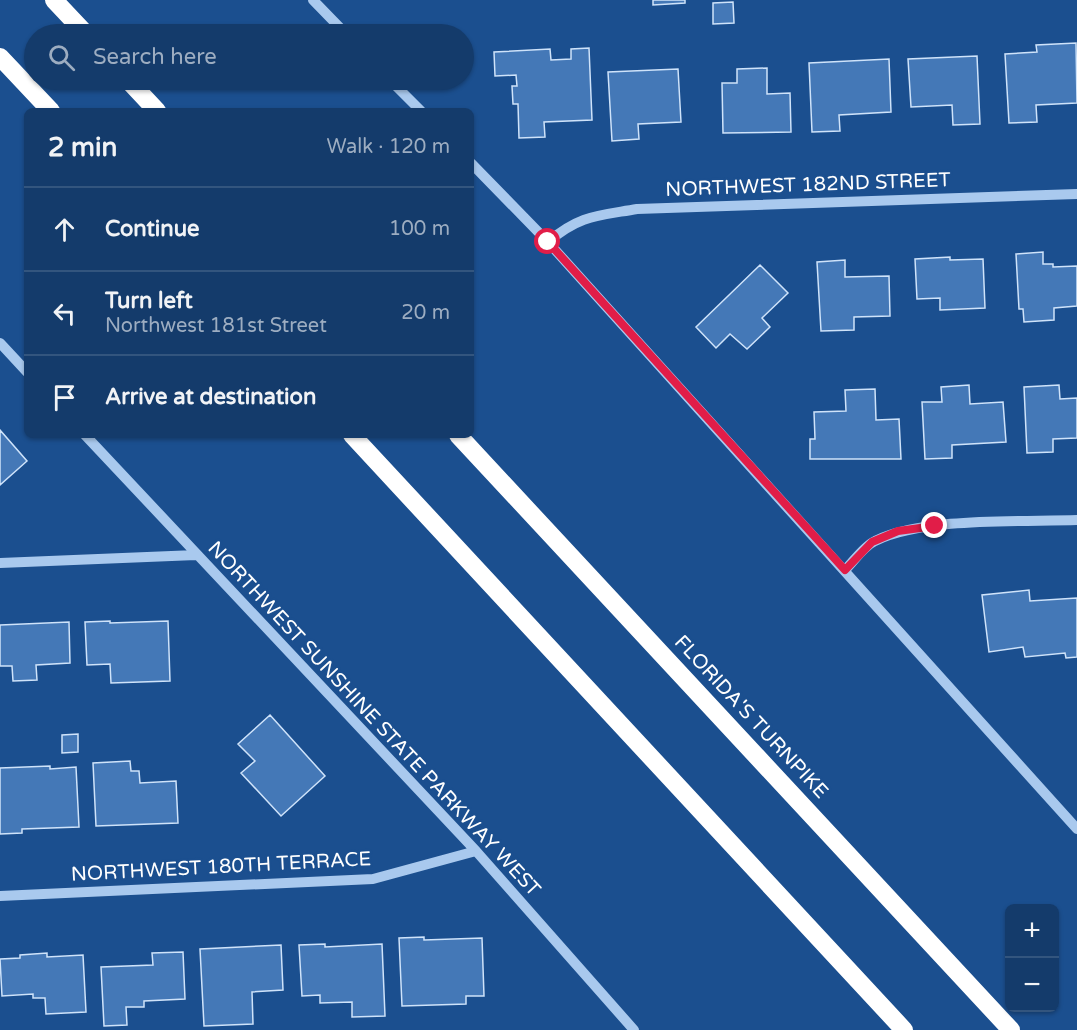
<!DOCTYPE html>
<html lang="en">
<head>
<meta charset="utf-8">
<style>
  :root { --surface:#143b6b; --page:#1d4271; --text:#f1f3f6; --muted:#9dadc1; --line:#33557e }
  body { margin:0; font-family:"Varela Round",sans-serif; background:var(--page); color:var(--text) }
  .controls { position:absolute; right:18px; bottom:18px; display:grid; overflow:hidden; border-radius:9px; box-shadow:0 2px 4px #0004 }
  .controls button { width:54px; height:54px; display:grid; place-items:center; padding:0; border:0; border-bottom:2px solid var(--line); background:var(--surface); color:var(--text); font:30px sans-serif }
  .stop { position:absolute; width:18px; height:18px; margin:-14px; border:4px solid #e11d48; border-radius:50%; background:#fff }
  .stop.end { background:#e11d48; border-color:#fff; box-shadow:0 2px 6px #0008 }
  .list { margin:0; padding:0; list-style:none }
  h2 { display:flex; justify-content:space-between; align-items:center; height:78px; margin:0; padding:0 24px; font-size:26px }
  h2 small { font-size:20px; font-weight:400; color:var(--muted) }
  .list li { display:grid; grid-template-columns:39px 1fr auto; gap:18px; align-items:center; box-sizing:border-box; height:84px; padding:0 24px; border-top:2px solid var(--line) }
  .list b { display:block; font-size:22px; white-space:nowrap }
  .list p { margin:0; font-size:20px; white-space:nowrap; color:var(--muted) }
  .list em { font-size:20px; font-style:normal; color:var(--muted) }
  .icon { flex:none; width:33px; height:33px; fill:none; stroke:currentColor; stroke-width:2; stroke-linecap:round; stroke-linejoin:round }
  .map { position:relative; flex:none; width:1077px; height:1030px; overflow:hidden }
  .search { position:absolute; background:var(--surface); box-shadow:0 2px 4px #0004; left:24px; top:24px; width:450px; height:66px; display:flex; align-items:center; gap:15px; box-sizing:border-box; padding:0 21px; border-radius:33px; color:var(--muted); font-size:22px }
  .panel { position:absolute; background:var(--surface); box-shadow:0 2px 4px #0004; left:24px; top:108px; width:450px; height:330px; border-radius:9px }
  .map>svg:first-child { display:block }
  .building { fill:#4478b7; stroke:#cfe3fa; stroke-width:1.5 }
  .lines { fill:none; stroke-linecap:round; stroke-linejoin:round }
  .minor { stroke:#a9c9ee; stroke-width:10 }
  .highway { stroke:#fff; stroke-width:18 }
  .route { stroke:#e11d48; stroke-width:8 }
  .labels { text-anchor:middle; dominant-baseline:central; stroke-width:5; stroke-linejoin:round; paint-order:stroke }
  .street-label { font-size:20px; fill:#fff; stroke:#1b4f8f }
</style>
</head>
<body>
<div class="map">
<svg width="1077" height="1030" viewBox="0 0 1077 1030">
  <rect width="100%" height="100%" fill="#1b4f8f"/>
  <path class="building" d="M 653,0 L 685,0 L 685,3 L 653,5 Z
    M 733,2 L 734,23 L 713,24 L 713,3 Z
    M 1076,43 L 1077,103 L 1036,105 L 1037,122 L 1009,123 L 1005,54 L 1037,52 L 1036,45 Z
    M 589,48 L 592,120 L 544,122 L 545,137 L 519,138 L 518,104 L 513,104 L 512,86 L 517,86 L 516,75 L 495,76 L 494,52 L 550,49 L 551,60 L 571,59 L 571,49 Z
    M 977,56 L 980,124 L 953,125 L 952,105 L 911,107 L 908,59 Z
    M 889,59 L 891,112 L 839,115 L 840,131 L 812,132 L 809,63 Z
    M 767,68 L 767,94 L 790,93 L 791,132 L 723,133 L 722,83 L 737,83 L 737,69 Z
    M 678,69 L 681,122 L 638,124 L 639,139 L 612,141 L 608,72 Z
    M 1043,252 L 1043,264 L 1053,264 L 1053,267 L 1077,266 L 1077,306 L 1054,308 L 1054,320 L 1024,322 L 1023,309 L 1019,309 L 1016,254 Z
    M 950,257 L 950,260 L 983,259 L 985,308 L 940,310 L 940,298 L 917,299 L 915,259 Z
    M 845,260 L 845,277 L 889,276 L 890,316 L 854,317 L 854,330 L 821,331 L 817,262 Z
    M 760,265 L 788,293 L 762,318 L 770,327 L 747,349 L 730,334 L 716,348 L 696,327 Z
    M 969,385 L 970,404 L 1003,402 L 1006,442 L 952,445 L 952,458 L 925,459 L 922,402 L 942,402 L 941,387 Z
    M 1059,385 L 1060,399 L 1077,398 L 1077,438 L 1053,439 L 1053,452 L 1027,453 L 1024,387 Z
    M 875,389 L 876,420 L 899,419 L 901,459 L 810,459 L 810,439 L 815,439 L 814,412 L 846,411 L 845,390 Z
    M 0,430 L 27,461 L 0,485 Z
    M 1029,590 L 1030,601 L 1077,598 L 1077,657 L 1066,658 L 1065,653 L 1025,657 L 1023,647 L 989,652 L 982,595 Z
    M 110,621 L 110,623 L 168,621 L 170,681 L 111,683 L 110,664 L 87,665 L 85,622 Z
    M 69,622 L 70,663 L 36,665 L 37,680 L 13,681 L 12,666 L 0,666 L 0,625 Z
    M 270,715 L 325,776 L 281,816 L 241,773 L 255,761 L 238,744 Z
    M 78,734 L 78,752 L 62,753 L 62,735 Z
    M 130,761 L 131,771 L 139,771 L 140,783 L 176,781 L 178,823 L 96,826 L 93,763 Z
    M 50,766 L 50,769 L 76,767 L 79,827 L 22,829 L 22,833 L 0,834 L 0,768 Z
    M 424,937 L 424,940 L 482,938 L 484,996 L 466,996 L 466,1004 L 402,1006 L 399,938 Z
    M 325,944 L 325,947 L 382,944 L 385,1016 L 352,1017 L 352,1002 L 320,1003 L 320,995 L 302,996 L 299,945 Z
    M 281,945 L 283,990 L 252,992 L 253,1024 L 204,1026 L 200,949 Z
    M 183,952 L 185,999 L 144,1001 L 144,1007 L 126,1007 L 127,1025 L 104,1026 L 101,967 L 153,965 L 152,953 Z
    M 47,953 L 47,957 L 83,955 L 86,1012 L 46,1014 L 45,998 L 33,998 L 33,994 L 2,996 L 0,959 L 20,958 L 20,955 Z"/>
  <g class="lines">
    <path class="minor" d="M 313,0 L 346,34
      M 390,80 L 421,111
      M 471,163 L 548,242 L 1077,829
      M 548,242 C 580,215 597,216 637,209 L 1077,194
      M 0,343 L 27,372
      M 85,435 L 476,851 L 634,1030
      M 0,563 L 196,555
      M 845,570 C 854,561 864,546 875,541 C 923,517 1021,522 1077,520
      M 0,896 L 373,879 L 476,851"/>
    <path class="highway" d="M 54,0 L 86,34
      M 0,57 L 51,111
      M 128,80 L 157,111
      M 352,435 L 904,1030
      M 458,435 L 1011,1030"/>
  </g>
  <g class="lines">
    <path class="route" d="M 548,242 L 845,570 L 872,542 L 898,531 L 935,526"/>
  </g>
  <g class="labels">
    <g class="street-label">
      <text transform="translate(808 185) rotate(-2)">NORTHWEST 182ND STREET</text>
      <text transform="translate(751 717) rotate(47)">FLORIDA'S TURNPIKE</text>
      <text transform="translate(374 719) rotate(47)">NORTHWEST SUNSHINE STATE PARKWAY WEST</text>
      <text transform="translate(221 867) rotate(-3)">NORTHWEST 180TH TERRACE</text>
    </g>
  </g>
</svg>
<div class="controls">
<button>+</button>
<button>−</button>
</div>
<div class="stop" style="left:548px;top:242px"></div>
<div class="stop end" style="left:935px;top:526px"></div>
<div class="search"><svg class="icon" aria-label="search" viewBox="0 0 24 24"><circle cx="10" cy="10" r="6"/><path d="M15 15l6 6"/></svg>Search here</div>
<section class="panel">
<h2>2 min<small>Walk · 120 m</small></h2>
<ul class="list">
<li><svg class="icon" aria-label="ahead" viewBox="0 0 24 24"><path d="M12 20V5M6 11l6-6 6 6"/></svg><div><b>Continue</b></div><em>100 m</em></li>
<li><svg class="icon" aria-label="left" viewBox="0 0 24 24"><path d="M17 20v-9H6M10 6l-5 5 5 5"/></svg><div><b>Turn left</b><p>Northwest 181st Street</p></div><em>20 m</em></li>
<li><svg class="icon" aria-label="arrive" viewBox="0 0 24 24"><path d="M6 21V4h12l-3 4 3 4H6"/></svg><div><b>Arrive at destination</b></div></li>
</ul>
</section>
</div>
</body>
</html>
